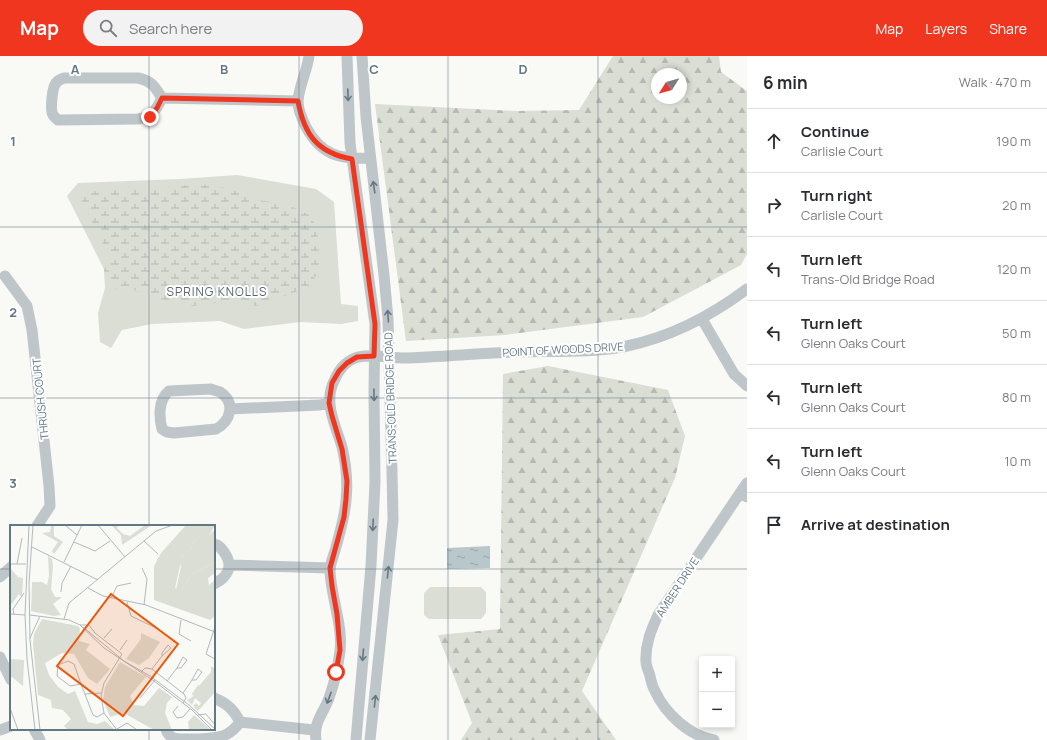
<!DOCTYPE html>
<html lang="en">
<head>
<meta charset="utf-8">
<style>
  :root { --surface:#fff; --page:#f2f2f3; --text:#2b2b33; --muted:#7c7c81; --line:#e1e1e2; --accent:#f1361f }
  body { margin:0; font-family:Manrope,sans-serif; background:var(--page); color:var(--text) }
  .controls { position:absolute; right:12px; bottom:12px; display:grid; overflow:hidden; border-radius:4px; box-shadow:0 2px 6px #0003 }
  .controls button { width:36px; height:36px; display:grid; place-items:center; padding:0; border:0; border-bottom:1px solid var(--line); background:var(--surface); color:var(--text); font:20px sans-serif }
  .compass { position:absolute; left:651px; top:12px; width:36px; height:36px; border-radius:50%; background:var(--surface); box-shadow:0 2px 6px #0003; rotate:233deg }
  .stop { position:absolute; width:12px; height:12px; margin:-9px; border:3px solid #f1361f; border-radius:50%; background:#fff }
  .stop.end { background:#f1361f; border-color:#fff; box-shadow:0 1px 4px #0008 }
  .list { margin:0; padding:0; list-style:none }
  h2 { display:flex; justify-content:space-between; align-items:center; height:52px; margin:0; padding:0 16px; font-size:17px }
  h2 small { font-size:13px; font-weight:400; color:var(--muted) }
  .list li { display:grid; grid-template-columns:26px 1fr auto; gap:12px; align-items:center; box-sizing:border-box; height:64px; padding:0 16px; border-top:1px solid var(--line) }
  .list b { display:block; font-size:15px; white-space:nowrap }
  .list p { margin:0; font-size:13px; white-space:nowrap; color:var(--muted) }
  .list em { font-size:13px; font-style:normal; color:var(--muted) }
  .icon { flex:none; width:22px; height:22px; fill:none; stroke:currentColor; stroke-width:2; stroke-linecap:round; stroke-linejoin:round }
  .map { position:relative; flex:none; width:747px; height:684px; overflow:hidden }
  header { display:flex; align-items:center; gap:24px; box-sizing:border-box; height:56px; padding:0 20px; background:var(--accent); color:#fff }
  header strong { font-size:19px }
  nav { display:flex; gap:22px; margin-inline-start:auto; font-size:14px }
  .search { width:280px; height:36px; background:var(--page); display:flex; align-items:center; gap:10px; box-sizing:border-box; padding:0 14px; border-radius:22px; color:var(--muted); font-size:15px }
  main { display:flex }
  aside { flex:1; background:var(--surface) }
  .map>svg:first-child { display:block }
  .grass { fill:#daded5 }
  .forest { fill:url(#forest-firs); fill-rule:evenodd }
  .wetland { fill:url(#wetland-marsh) }
  .water { fill:url(#water-ripples) }
  .lines { fill:none; stroke-linecap:round; stroke-linejoin:round }
  .street { stroke:#bfc6c9; stroke-width:11 }
  .oneway { stroke:#627984 }
  .route { stroke:#f1361f; stroke-width:5 }
  .grid { fill:none; stroke:#627984; stroke-width:1; stroke-opacity:0.55 }
  .labels { text-anchor:middle; dominant-baseline:central; stroke-width:4; stroke-linejoin:round; paint-order:stroke }
  .street-label { font-size:11px; fill:#627984; stroke:#fff }
  .neighbourhood-label { font-size:12px; letter-spacing:1px; fill:#54666e; stroke:#fff }
  .inset-road { fill:none; stroke:#afbabe; stroke-width:1 }
  .view { fill:#e8590c; fill-opacity:0.15; stroke:#e8590c; stroke-width:2 }
  .inset-edge { fill:none; stroke:#627984; stroke-width:2 }
  .grid-label { font-size:13px; text-anchor:middle; font-weight:bold; fill:#627984; stroke:#fff; stroke-width:4; stroke-linejoin:round; paint-order:stroke }
</style>
</head>
<body>
<header>
<strong>Map</strong>
<div class="search"><svg class="icon" aria-label="search" viewBox="0 0 24 24"><circle cx="10" cy="10" r="6"/><path d="M15 15l6 6"/></svg>Search here</div>
<nav><a>Map</a><a>Layers</a><a>Share</a></nav>
</header>
<main>
<div class="map">
<svg width="747" height="684" viewBox="0 0 747 684">
  <defs>
    <pattern id="forest-firs" width="22" height="20" patternUnits="userSpaceOnUse"><rect width="22" height="20" fill="#daded5"/><path d="M5 1l3.5 6h-7zM16 11l3.5 6h-7z" fill="#b4b9b2"/></pattern>
    <pattern id="wetland-marsh" width="20" height="14" patternUnits="userSpaceOnUse"><rect width="20" height="14" fill="#daded5"/><path d="M1 5h8M5 5V1M11 12h8M15 12V8" fill="none" stroke="#b4b9b2"/></pattern>
    <pattern id="water-ripples" width="26" height="14" patternUnits="userSpaceOnUse"><rect width="26" height="14" fill="#b7c7ca"/><path d="M2 4q2-2 4 0t4 0M15 11q2-2 4 0t4 0" fill="none" stroke="#98a6aa"/></pattern>
  </defs>
  <rect width="100%" height="100%" fill="#f9f9f6"/>
  <path class="grass" d="M 237,119 L 316,133 L 334,146 L 341,248 L 358,250 L 358,265 L 341,268 L 300,266 L 244,273 L 220,265 L 152,268 L 122,274 L 111,292 L 100,286 L 98,257 L 105,232 L 104,213 L 67,140 L 78,127 L 180,123 Z
    M 430,531 L 481,531 L 486,536 L 486,557 L 481,563 L 429,563 L 424,559 L 424,537 Z"/>
  <path class="forest" d="M 613,0 L 719,0 L 721,16 L 747,35 L 747,198 L 741,209 L 643,261 L 505,279 L 406,285 L 375,48 L 516,55 L 579,54 ZM 657,18 L 681,18 L 681,42 L 657,42 Z
    M 548,310 L 668,334 L 685,380 L 675,422 L 582,635 L 616,684 L 461,684 L 472,667 L 438,579 L 500,573 L 503,318 Z"/>
  <path class="wetland" d="M 190,128 L 212,129 L 233,134 L 257,144 L 284,147 L 308,158 L 317,170 L 320,213 L 309,231 L 257,250 L 228,245 L 193,250 L 156,242 L 131,233 L 116,233 L 105,224 L 104,213 L 110,203 L 80,141 C 105,128 136,135 163,133 C 172,133 181,130 190,128 Z"/>
  <path class="water" d="M 490,490 L 490,512 L 447,513 L 447,492 Z"/>
  <g class="lines">
    <path class="street" d="M 309,0 C 307,15 299,30 298,45 C 298,54 302,63 306,71 C 321,99 340,104 370,102
      M 347,0 L 350,87 L 375,268 L 374,336 L 375,426 L 371,510 L 356,684
      M 362,0 L 366,61 L 384,219 L 388,263 L 392,416 L 393,464 L 370,684
      M 64,22 L 138,22 C 152,25 155,31 162,42 C 155,56 153,60 138,63 L 58,64 C 56,62 54,61 53,59 C 50,54 52,32 56,27 C 58,24 61,23 64,22 Z
      M 162,42 L 298,45
      M 5,220 L 27,250 L 32,274 L 49,430 L 50,450 L 37,470
      M 702,263 L 734,318 L 747,330
      M 211,333 C 213,334 217,335 220,336 C 236,346 231,365 216,373 L 174,377 L 167,376 L 162,373 C 159,361 158,344 169,335 Z
      M 230,353 L 320,349 L 329,347
      M 740,437 L 747,427
      M 214,488 C 219,489 221,492 224,496 C 234,510 228,521 214,528
      M 230,509 L 330,512
      M 0,521 L 11,511
      M 0,601 L 11,624
      M 240,666 L 314,674
      M 34,673 L 40,684
      M 166,673 C 167,677 169,680 174,682 C 182,684 215,683 223,680 C 231,677 235,673 240,666 C 234,654 227,647 214,642
      M 0,674 L 11,670
      M 316,684 C 313,665 325,656 330,639 C 335,625 338,610 340,595 C 343,569 331,541 330,515 C 330,507 334,499 336,491 C 340,476 345,460 346,444 C 348,426 346,408 342,391 C 336,370 323,347 334,325 C 338,315 345,306 355,302 C 367,297 391,302 404,302 C 442,301 480,297 517,296 C 552,295 593,297 627,290 C 671,281 711,260 747,233
      M 714,684 C 689,680 665,657 655,635 C 652,630 651,625 650,620 C 649,616 646,610 646,606 C 645,589 651,574 658,559 L 740,437 L 747,441"/>
  </g>
  <defs><path id="oneway-shaft" d="M-6 0H5M1.5-3L5.5 0L1.5 3" fill="none" stroke-width="1.6" stroke-linecap="round" stroke-linejoin="round"/></defs>
  <g class="oneway">
    <use href="#oneway-shaft" transform="translate(348 39) rotate(88)"/>
    <use href="#oneway-shaft" transform="translate(374 131) rotate(-98)"/>
    <use href="#oneway-shaft" transform="translate(388 260) rotate(-94)"/>
    <use href="#oneway-shaft" transform="translate(374 339) rotate(89)"/>
    <use href="#oneway-shaft" transform="translate(373 469) rotate(93)"/>
    <use href="#oneway-shaft" transform="translate(388 516) rotate(-84)"/>
    <use href="#oneway-shaft" transform="translate(363 599) rotate(95)"/>
    <use href="#oneway-shaft" transform="translate(329 642) rotate(110)"/>
    <use href="#oneway-shaft" transform="translate(375 645) rotate(-84)"/>
  </g>
  <g class="lines">
    <path class="route" d="M 150,61 L 157,52 L 162,42 L 298,45 C 304,79 318,97 352,103 L 375,268 L 374,300 L 357,301 L 347,307 L 339,315 L 332,327 L 329,347 L 332,360 L 342,393 L 347,425 L 346,443 L 344,461 L 330,512 L 332,530 L 337,558 L 340,594 L 336,616"/>
  </g>
  <path class="grid" d="M 149,0 L 149,470M 299,0 L 299,684M 448,0 L 448,684M 598,0 L 598,684M 0,171 L 747,171M 0,342 L 747,342M 0,513 L 11,513M 214,513 L 747,513M 149,673 L 149,684"/>
  <g class="labels">
    <g class="street-label">
      <text transform="translate(563 293) rotate(-3)">POINT OF WOODS DRIVE</text>
      <text transform="translate(390 342) rotate(-92)">TRANS-OLD BRIDGE ROAD</text>
      <text transform="translate(40 343) rotate(-96)">THRUSH COURT</text>
      <text transform="translate(677 531) rotate(-57)">AMBER DRIVE</text>
    </g>
    <g class="neighbourhood-label">
      <text x="217" y="235">SPRING KNOLLS</text>
    </g>
  </g>
  <g transform="translate(10 469)">
    <rect width="205" height="205" fill="#f9f9f6"/>
    <path d="M 205,4 L 205,37 L 181,50 L 172,64 L 166,65 L 171,41 L 169,37 L 173,30 L 180,25 L 186,14 L 199,11 ZM 131,108 L 150,117 L 139,133 L 129,140 L 116,134 L 131,114 ZM 201,141 L 205,144 L 205,167 L 188,186 L 183,181 L 186,178 L 189,181 L 191,178 L 185,173 L 182,180 L 177,175 L 184,171 L 182,169 L 201,147 Z" fill="#daded5"/>
    <path d="M 41,0 L 44,0 L 44,11 L 53,17 L 44,29 L 42,26 L 48,17 L 32,8 L 40,7 ZM 101,0 L 109,0 L 107,3 L 113,9 L 120,11 L 135,0 L 142,0 L 112,20 L 111,10 ZM 176,0 L 205,0 L 199,11 L 192,16 L 186,14 L 180,25 L 172,31 L 165,63 L 172,64 L 181,50 L 205,37 L 205,48 L 198,53 L 199,60 L 205,55 L 205,91 L 200,95 L 144,75 L 144,41 L 151,28 ZM 0,43 L 8,52 L 13,53 L 12,73 L 9,69 L 0,81 ZM 32,94 L 68,101 L 70,104 L 69,116 L 80,119 L 76,125 L 100,144 L 87,159 L 78,153 L 64,129 L 52,128 L 35,138 L 39,150 L 48,162 L 58,169 L 65,166 L 78,197 L 87,199 L 95,196 L 105,205 L 58,205 L 54,201 L 61,194 L 53,185 L 42,183 L 41,175 L 28,170 L 23,119 L 24,109 ZM 0,134 L 14,135 L 13,161 L 2,152 L 0,155 ZM 110,137 L 136,152 L 120,171 L 124,180 L 134,181 L 149,163 L 162,172 L 157,178 L 155,188 L 162,205 L 144,205 L 114,188 L 100,192 L 93,175 L 95,162 ZM 184,190 L 201,205 L 179,205 L 178,197 Z" fill="#daded5"/>
    <path d="M 38,31 L 42,34 L 43,41 L 41,64 L 45,72 L 52,72 L 43,79 L 51,90 L 44,91 L 21,86 L 22,57 L 32,57 L 37,60 L 39,51 ZM 137,113 L 148,117 L 140,130 L 128,137 L 123,132 L 125,125 Z" fill="#daded5"/>
    <path d="M 188,160 L 202,170 L 193,179 L 182,169 Z" fill="#daded5"/>
    <path class="inset-road" d="M 19,0 L 15,90 L 17,134 L 25,205M 23,0 L 19,58 L 20,115 L 30,205M 55,0 L 67,10M 88,0 L 115,32M 134,16 L 148,29M 64,17 L 85,26 L 100,16M 22,22 L 88,55M 54,37 L 72,0M 0,39 L 16,39M 7,39 L 12,13M 132,43 L 137,54 L 134,80M 78,63 L 93,71 L 136,80 L 205,107M 51,67 L 52,58 L 61,41M 101,73 L 107,61 L 121,58M 117,77 L 121,91 L 146,103M 0,89 L 15,90M 4,89 L 3,84 L 14,68M 20,90 L 59,95 L 70,100 L 94,123 L 144,156 L 182,185 L 202,205M 54,94 L 59,78 L 146,6 L 163,0M 171,95 L 169,109 L 181,116M 70,100 L 79,100 L 85,108 L 112,129 L 94,158 L 91,171 L 94,188 L 107,205M 73,102 L 114,136 L 140,151 L 179,180 L 205,204M 205,102 L 196,129 L 205,134M 20,113 L 30,91M 94,113 L 102,104M 158,120 L 161,123 L 152,131 L 152,128 ZM 110,125 L 117,115M 173,132 L 177,135 L 171,143 L 167,143 ZM 58,136 L 64,139 L 71,159 L 60,161 L 47,151 L 48,140 ZM 142,144 L 152,131M 188,144 L 192,147 L 186,155 L 182,155 ZM 131,147 L 135,143 L 142,144 L 174,169 L 176,173 L 173,178M 157,156 L 167,143M 71,159 L 83,190 L 87,192 L 94,188M 173,168 L 182,155M 75,169 L 91,168M 130,173 L 145,155M 168,181 L 163,187 L 167,193 L 173,192 L 180,184M 0,183 L 8,205M 188,190 L 196,189 L 205,200M 107,204 L 117,198 L 127,205"/>
    <path class="view" d="M 101,69 L 168,119 L 113,191 L 47,141 Z"/>
    <rect width="205" height="205" class="inset-edge"/>
  </g>
  <g class="grid-label">
    <text x="75" y="18">A</text>
    <text x="224" y="18">B</text>
    <text x="374" y="18">C</text>
    <text x="523" y="18">D</text>
    <text x="13" y="90">1</text>
    <text x="13" y="261">2</text>
    <text x="13" y="432">3</text>
  </g>
</svg>
<div class="controls">
<button>+</button>
<button>−</button>
</div>
<svg class="compass" viewBox="-18 -18 36 36"><path d="M0-13l5 13h-10z" fill="#e53935"/><path d="M0 13l5-13h-10z" fill="#7c7c81"/></svg>
<div class="stop" style="left:336px;top:616px"></div>
<div class="stop end" style="left:150px;top:61px"></div>
</div>
<aside>
<h2>6 min<small>Walk · 470 m</small></h2>
<ul class="list">
<li><svg class="icon" aria-label="ahead" viewBox="0 0 24 24"><path d="M12 20V5M6 11l6-6 6 6"/></svg><div><b>Continue</b><p>Carlisle Court</p></div><em>190 m</em></li>
<li><svg class="icon" aria-label="right" viewBox="0 0 24 24"><path d="M7 20v-9h11M14 6l5 5-5 5"/></svg><div><b>Turn right</b><p>Carlisle Court</p></div><em>20 m</em></li>
<li><svg class="icon" aria-label="left" viewBox="0 0 24 24"><path d="M17 20v-9H6M10 6l-5 5 5 5"/></svg><div><b>Turn left</b><p>Trans-Old Bridge Road</p></div><em>120 m</em></li>
<li><svg class="icon" aria-label="left" viewBox="0 0 24 24"><path d="M17 20v-9H6M10 6l-5 5 5 5"/></svg><div><b>Turn left</b><p>Glenn Oaks Court</p></div><em>50 m</em></li>
<li><svg class="icon" aria-label="left" viewBox="0 0 24 24"><path d="M17 20v-9H6M10 6l-5 5 5 5"/></svg><div><b>Turn left</b><p>Glenn Oaks Court</p></div><em>80 m</em></li>
<li><svg class="icon" aria-label="left" viewBox="0 0 24 24"><path d="M17 20v-9H6M10 6l-5 5 5 5"/></svg><div><b>Turn left</b><p>Glenn Oaks Court</p></div><em>10 m</em></li>
<li><svg class="icon" aria-label="arrive" viewBox="0 0 24 24"><path d="M6 21V4h12l-3 4 3 4H6"/></svg><div><b>Arrive at destination</b></div></li>
</ul>
</aside>
</main>
</body>
</html>
